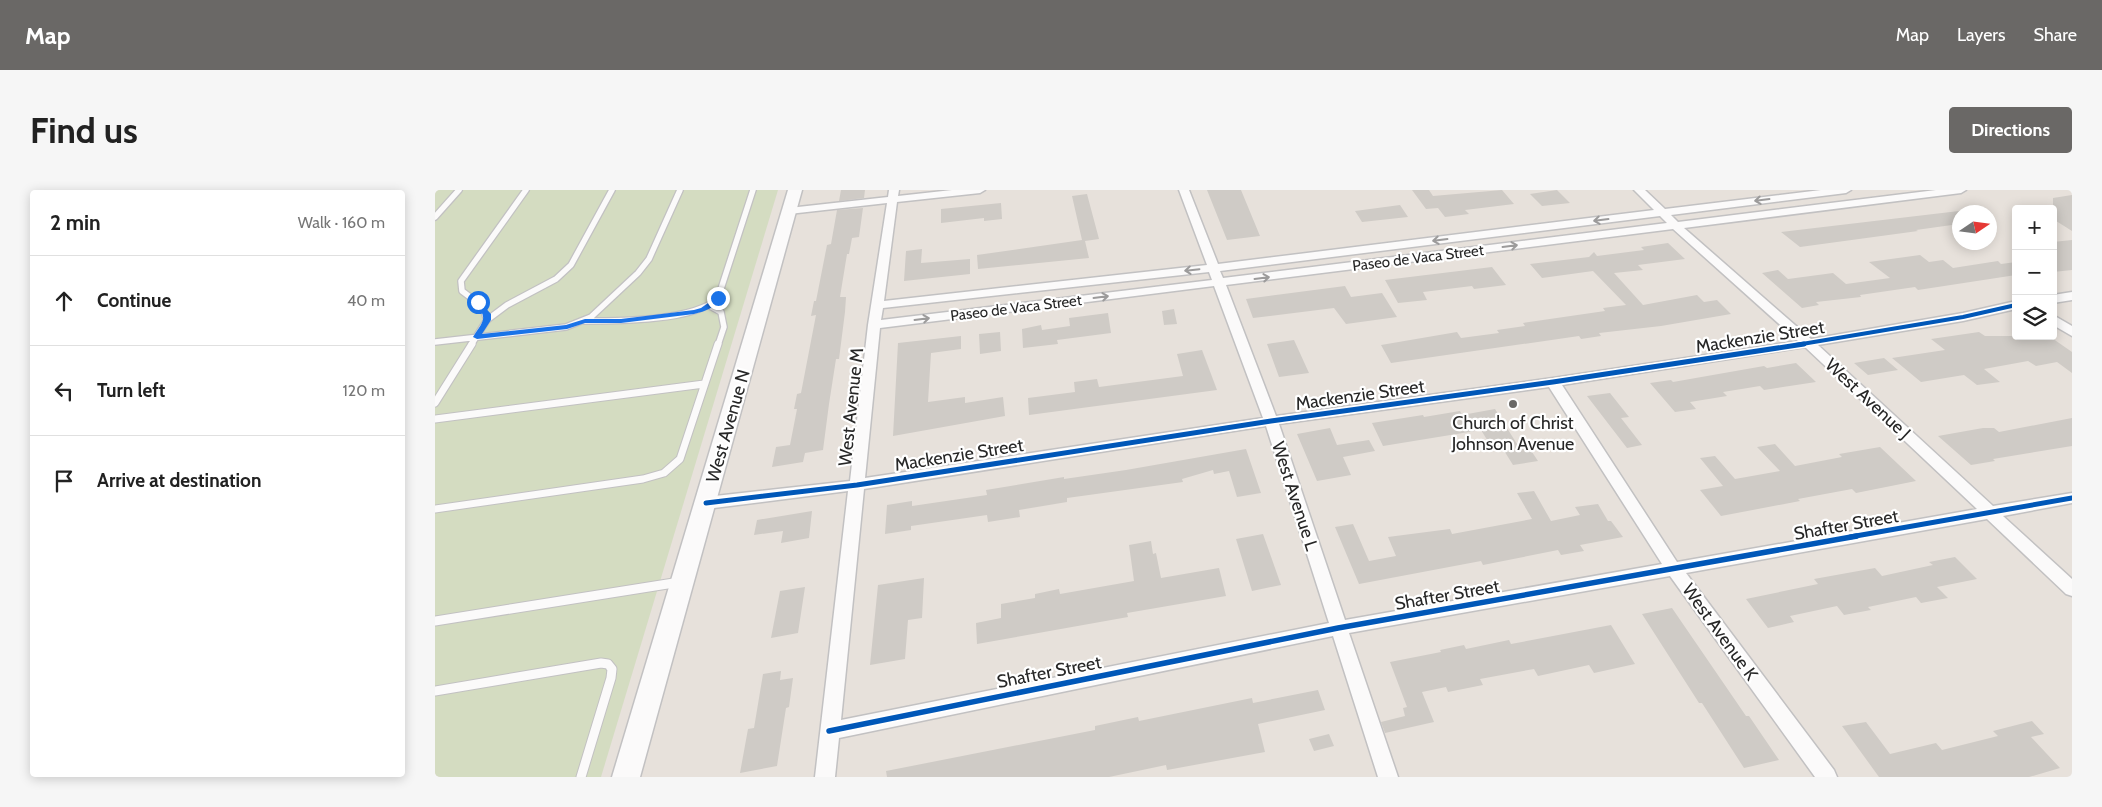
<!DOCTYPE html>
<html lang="en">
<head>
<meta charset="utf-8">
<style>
  :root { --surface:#fff; --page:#f6f6f6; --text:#222; --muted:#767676; --line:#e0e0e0; --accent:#6a6866 }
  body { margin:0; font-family:Cabin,sans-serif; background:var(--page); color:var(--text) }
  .controls { position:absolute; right:15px; top:15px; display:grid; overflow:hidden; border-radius:5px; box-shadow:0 2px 12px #0003 }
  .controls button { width:45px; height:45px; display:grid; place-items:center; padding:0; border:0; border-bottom:1px solid var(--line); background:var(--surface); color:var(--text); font:25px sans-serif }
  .compass { position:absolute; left:1517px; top:15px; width:45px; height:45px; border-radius:50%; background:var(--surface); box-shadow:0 2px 12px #0003; rotate:77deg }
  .stop { position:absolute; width:15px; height:15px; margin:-11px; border:4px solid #1a73e8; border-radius:50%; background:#fff }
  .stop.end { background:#1a73e8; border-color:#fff; box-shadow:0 1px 5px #0008 }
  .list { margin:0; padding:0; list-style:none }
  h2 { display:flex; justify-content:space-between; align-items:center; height:65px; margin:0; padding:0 20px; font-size:21px }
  h2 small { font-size:16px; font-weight:400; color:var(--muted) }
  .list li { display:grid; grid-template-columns:32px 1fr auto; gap:15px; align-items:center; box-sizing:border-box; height:90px; padding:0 20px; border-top:1px solid var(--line) }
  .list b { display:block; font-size:19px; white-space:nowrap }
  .list em { font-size:16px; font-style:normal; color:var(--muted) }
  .icon { flex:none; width:28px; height:28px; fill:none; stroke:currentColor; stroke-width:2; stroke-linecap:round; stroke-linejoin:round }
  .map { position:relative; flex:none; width:1637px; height:587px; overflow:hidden; border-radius:5px }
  header { display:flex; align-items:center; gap:30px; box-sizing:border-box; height:70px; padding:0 25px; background:var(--accent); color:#fff }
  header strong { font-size:24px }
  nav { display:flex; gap:28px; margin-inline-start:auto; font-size:18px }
  .intro { display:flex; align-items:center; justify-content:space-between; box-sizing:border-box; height:120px; padding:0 30px }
  h1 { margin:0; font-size:35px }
  .button { padding:12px 22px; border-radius:5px; background:var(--accent); color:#fff; font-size:18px; font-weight:700 }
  main { display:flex; gap:30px; padding:0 30px }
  aside { flex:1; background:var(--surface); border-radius:5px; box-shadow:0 2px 12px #0003 }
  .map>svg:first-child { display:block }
  .cemetery { fill:#d4dcc1 }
  .building { fill:#cfcbc6 }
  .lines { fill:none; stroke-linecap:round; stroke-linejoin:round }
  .service-far2-casing { stroke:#c2c1c2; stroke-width:8 }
  .service-far1-casing { stroke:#c2c1c2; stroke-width:9 }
  .service-casing { stroke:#c2c1c2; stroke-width:11 }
  .minor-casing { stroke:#c2c1c2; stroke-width:3 }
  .secondary-casing { stroke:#c2c1c2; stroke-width:3 }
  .service-far2 { stroke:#fbfafa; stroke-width:5.5 }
  .service-far1 { stroke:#fbfafa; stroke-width:7 }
  .service { stroke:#fbfafa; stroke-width:9 }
  .minor { fill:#fbfafa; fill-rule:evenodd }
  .secondary { fill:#fbfafa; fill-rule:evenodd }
  .cycleway-far2-casing { stroke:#fff; stroke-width:6 }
  .cycleway-far1-casing { stroke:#fff; stroke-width:8 }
  .cycleway-casing { stroke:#fff; stroke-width:9 }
  .cycleway-far2 { stroke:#0057b8; stroke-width:4 }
  .cycleway-far1 { stroke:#0057b8; stroke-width:5 }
  .cycleway { stroke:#0057b8; stroke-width:5.5 }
  .oneway { stroke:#9c9b9b }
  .route { fill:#1a73e8 }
  .poi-dot { fill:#6a6866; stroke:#fff; stroke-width:2 }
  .labels { text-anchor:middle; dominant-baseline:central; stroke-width:4.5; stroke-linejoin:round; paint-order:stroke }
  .far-street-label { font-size:15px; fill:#272727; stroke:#fff }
  .street-label { font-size:18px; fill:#272727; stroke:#fff }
  .poi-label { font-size:18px; fill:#272727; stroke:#fff }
</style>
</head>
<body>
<header>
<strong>Map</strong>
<nav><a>Map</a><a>Layers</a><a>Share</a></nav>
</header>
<div class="intro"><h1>Find us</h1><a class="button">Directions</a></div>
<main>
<aside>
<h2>2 min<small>Walk · 160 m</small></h2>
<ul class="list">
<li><svg class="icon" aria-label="ahead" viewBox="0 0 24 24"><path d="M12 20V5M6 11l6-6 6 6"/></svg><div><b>Continue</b></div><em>40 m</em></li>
<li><svg class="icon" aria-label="left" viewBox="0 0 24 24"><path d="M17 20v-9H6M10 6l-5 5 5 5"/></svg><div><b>Turn left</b></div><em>120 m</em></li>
<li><svg class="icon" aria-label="arrive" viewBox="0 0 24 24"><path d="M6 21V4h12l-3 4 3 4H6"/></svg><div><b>Arrive at destination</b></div></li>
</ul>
</aside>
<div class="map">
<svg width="1637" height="587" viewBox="0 0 1637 587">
  <rect width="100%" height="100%" fill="#e7e1db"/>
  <path class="cemetery" d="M 0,0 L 343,0 L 166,587 L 0,587 Z"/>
  <path class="building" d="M 406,0 L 430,0 L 429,8 L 404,11 Z
    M 772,0 L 806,0 L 825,46 L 792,50 Z
    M 977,0 L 994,0 L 998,6 L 1067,0 L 1079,14 L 1030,20 L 1034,24 L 1010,27 L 1003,18 L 991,19 Z
    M 1122,0 L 1135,13 L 1107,16 L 1095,4 Z
    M 652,4 L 664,49 L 650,51 L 654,68 L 543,79 L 542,65 L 647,50 L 637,6 Z
    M 1637,5 L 1637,41 L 1618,29 L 1618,8 Z
    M 566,13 L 567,29 L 549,31 L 549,28 L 506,33 L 506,19 Z
    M 965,15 L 973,27 L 927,32 L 920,21 Z
    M 428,18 L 424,47 L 417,48 L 414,64 L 412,64 L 405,107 L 411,107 L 410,122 L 404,169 L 401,169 L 394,214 L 388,260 L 370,263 L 368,272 L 337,277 L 341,257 L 355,255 L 362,219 L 359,219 L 362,204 L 366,203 L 381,125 L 376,126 L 379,111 L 381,111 L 392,55 L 396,54 L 402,20 Z
    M 1524,21 L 1524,34 L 1481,40 L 1483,41 L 1365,57 L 1346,42 Z
    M 1637,50 L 1637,80 L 1618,82 L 1618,52 Z
    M 1233,53 L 1250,69 L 1203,75 L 1208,80 L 1179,83 L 1208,115 L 1262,105 L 1269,112 L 1282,110 L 1296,124 L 1226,136 L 1164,143 L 1166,146 L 1146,149 L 1144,146 L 956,173 L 946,155 L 1022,142 L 1026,148 L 1064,143 L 1062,140 L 1090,136 L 1088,133 L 1170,121 L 1168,118 L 1191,115 L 1158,81 L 1107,88 L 1095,74 L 1154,67 L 1159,62 L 1162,66 L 1209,60 L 1206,57 Z
    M 487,59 L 486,73 L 535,69 L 535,84 L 469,91 L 471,61 Z
    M 1485,65 L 1494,72 L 1508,70 L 1518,78 L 1563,71 L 1566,74 L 1581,72 L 1581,85 L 1483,100 L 1480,97 L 1425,105 L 1426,107 L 1381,112 L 1384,115 L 1367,118 L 1327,83 L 1343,80 L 1353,89 L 1398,83 L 1411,94 L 1455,88 L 1434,72 Z
    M 1057,77 L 1071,95 L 1039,99 L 1037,96 L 988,102 L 992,110 L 963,113 L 950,90 Z
    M 910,96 L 916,107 L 947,103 L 962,127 L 911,134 L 899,118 L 818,128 L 811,109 Z
    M 739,119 L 742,134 L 729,135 L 727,121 Z
    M 673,123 L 676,143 L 622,150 L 623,154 L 588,158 L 587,139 L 606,135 L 607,140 L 635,136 L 634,128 Z
    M 565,142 L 566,161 L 545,164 L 544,144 Z
    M 1544,142 L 1550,146 L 1614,146 L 1637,162 L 1637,183 L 1622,172 L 1601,176 L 1593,171 L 1549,179 L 1565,192 L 1542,195 L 1529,185 L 1486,192 L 1457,168 L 1510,160 L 1496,149 Z
    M 526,146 L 526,159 L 496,163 L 493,212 L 530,207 L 530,213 L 568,207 L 570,226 L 458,246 L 463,153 Z
    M 859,150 L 874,183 L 844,187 L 832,154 Z
    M 767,160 L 782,200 L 594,225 L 593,208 L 640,202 L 639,192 L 662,189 L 664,197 L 748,186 L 742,164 Z
    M 1449,168 L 1463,180 L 1433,185 L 1419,173 Z
    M 1361,173 L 1381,192 L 1329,200 L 1325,196 L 1288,202 L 1292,206 L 1255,212 L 1261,219 L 1240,222 L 1215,193 L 1236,190 L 1238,192 L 1329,176 L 1332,178 Z
    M 1175,203 L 1194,227 L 1186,228 L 1207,255 L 1192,258 L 1152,206 Z
    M 1060,219 L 1082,254 L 1091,253 L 1103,271 L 1078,275 L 1063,251 L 1054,253 L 1046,240 L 948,256 L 937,233 L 988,225 L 989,227 L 1025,221 L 1027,225 Z
    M 1637,228 L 1637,256 L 1558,269 L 1560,271 L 1536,275 L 1503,246 L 1548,238 L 1559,238 L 1564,242 Z
    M 895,238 L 902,255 L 934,250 L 940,261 L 908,267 L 916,285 L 882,291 L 862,244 Z
    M 1340,254 L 1360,276 L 1407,267 L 1404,264 L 1445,257 L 1481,291 L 1421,303 L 1417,299 L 1363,309 L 1365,311 L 1286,326 L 1265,300 L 1288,296 L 1265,268 L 1280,266 L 1300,289 L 1345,281 L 1322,257 Z
    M 811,259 L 826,303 L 802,307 L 794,281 L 779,284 L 778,280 L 747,289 L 748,292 L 632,308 L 632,312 L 584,320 L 585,327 L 553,332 L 552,325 L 476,336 L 476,340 L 450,344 L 452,315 L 477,311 L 477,316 L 552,305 L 551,300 L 629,287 L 629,289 L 691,280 Z
    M 1099,301 L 1116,331 L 1145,325 L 1140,317 L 1163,314 L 1173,331 L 1176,331 L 1188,347 L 1145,355 L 1149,361 L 1126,365 L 1123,360 L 1048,375 L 1046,371 L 924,394 L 900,337 L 918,334 L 934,371 L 961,366 L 953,347 L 1015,339 L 1017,344 L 1097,329 L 1082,303 Z
    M 377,321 L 374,348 L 346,353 L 348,341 L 319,345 L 322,330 Z
    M 828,344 L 846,395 L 817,401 L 801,349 Z
    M 716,351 L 718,364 L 721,363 L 726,388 L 784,378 L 791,406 L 692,423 L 693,427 L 542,454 L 541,433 L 566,428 L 566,414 L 600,408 L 600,404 L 624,399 L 625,404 L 699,391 L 694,355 Z
    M 1520,367 L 1542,389 L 1502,397 L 1513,408 L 1486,413 L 1481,407 L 1433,417 L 1436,420 L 1409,425 L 1402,416 L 1355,426 L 1359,432 L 1333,438 L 1311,409 L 1383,394 L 1379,389 L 1440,378 L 1447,386 L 1498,375 L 1494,372 Z
    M 489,388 L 487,428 L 473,430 L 470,469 L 435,475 L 443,395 Z
    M 370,397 L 363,443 L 336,448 L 345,401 Z
    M 1237,418 L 1311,526 L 1314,526 L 1344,570 L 1309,578 L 1267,513 L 1264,513 L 1207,424 Z
    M 1176,435 L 1200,474 L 1159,483 L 1154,475 L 1103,486 L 1099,479 L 1045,489 L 1048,495 L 1013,502 L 1011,497 L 987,502 L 999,532 L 950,543 L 946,532 L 970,526 L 968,518 L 972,517 L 955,472 L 1006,462 L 1005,460 L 1029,455 L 1031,459 L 1074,450 L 1076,454 Z
    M 346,481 L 345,490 L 358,488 L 354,517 L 351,518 L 342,576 L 305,583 L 313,539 L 319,538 L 328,484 Z
    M 883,500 L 890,520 L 823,534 L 830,562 L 732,580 L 731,575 L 674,587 L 452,587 L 451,581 L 660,540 L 660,536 L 703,527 L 704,531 L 817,508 L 818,513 Z
    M 1597,531 L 1609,544 L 1596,547 L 1625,578 L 1594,587 L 1444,587 L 1407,536 L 1431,532 L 1455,564 L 1501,553 L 1507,560 L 1563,546 L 1558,541 Z
    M 894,544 L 899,556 L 879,561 L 874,549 Z"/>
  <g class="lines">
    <defs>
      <path id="service-far2" d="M 0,27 L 24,0
        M 275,116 L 286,122 L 289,137 L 283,155
        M 52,130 L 47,116 L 27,101 L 26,91 L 91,0
        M 150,131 C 182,131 261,131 283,108 L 318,0
        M 0,152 L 131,137 L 156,127 L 203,83 L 214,69 L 245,0
        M 36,155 L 52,130 L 72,115 L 121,89 L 136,75 L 177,0"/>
      <path id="service-far1" d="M 0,213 L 37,154
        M 0,229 L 269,194
        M 0,319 L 208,289 L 229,283 L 245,269 L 283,154"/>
      <path id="service" d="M 0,431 L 245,392
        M 0,501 L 166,473 L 173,474 L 177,479 L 176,488 L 146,587"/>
      <path id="minor" d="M 454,0 L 464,0 L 463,6 L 517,0 L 550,0 L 545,3 L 462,12 L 449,111 L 772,75 L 744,0 L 754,0 L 783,74 L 1219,20 L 1199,0 L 1210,0 L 1230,19 L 1386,0 L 1416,0 L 1411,3 L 1236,25 L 1243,32 L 1501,0 L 1531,0 L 1526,3 L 1249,38 L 1376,149 L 1528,123 L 1581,111 L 1581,119 L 1528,131 L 1383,155 L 1558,316 L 1637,303 L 1637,313 L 1568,326 L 1637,389 L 1637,406 L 1631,404 L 1552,329 L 1251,383 L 1399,580 L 1402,587 L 1380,587 L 1235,386 L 914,443 L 963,587 L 943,587 L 898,446 L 404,548 L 400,587 L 380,587 L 413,301 L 271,319 L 266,317 L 263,313 L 266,309 L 271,307 L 415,291 L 433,135 L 452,13 L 354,24 L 349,21 L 354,18 L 453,7 ZM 1225,26 L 1232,33 L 788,88 L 785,81 ZM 1238,39 L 1363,151 L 1118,188 L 841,226 L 791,95 ZM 774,82 L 777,90 L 446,130 L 448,118 ZM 779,96 L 828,228 L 430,288 L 445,138 ZM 1370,157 L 1542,319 L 1242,372 L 1127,195 ZM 1114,197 L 1227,374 L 910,430 L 844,234 ZM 831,236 L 894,433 L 406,530 L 429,299 Z
        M 1637,102 L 1637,110 L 1618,113 L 1618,105 Z
        M 1618,125 L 1637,136 L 1637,146 L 1618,135 Z"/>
      <path id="secondary" d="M 353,0 L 367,0 L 205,587 L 177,587 Z"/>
    </defs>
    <use href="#service-far2" class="service-far2-casing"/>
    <use href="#service-far1" class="service-far1-casing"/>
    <use href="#service" class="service-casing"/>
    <use href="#minor" class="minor-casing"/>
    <use href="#secondary" class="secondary-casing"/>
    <use href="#service-far2" class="service-far2"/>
    <use href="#service-far1" class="service-far1"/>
    <use href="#service" class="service"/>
    <use href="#minor" class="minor"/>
    <use href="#secondary" class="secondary"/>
    <defs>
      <path id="cycleway-far2" d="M 1361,155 L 1528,127 L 1581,115"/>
      <path id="cycleway-far1" d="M 271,313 L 422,295 L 836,231 L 1118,192 L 1369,154
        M 1415,347 L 1637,308"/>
      <path id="cycleway" d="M 394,541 L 903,438 L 1422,346"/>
    </defs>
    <use href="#cycleway-far2" class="cycleway-far2-casing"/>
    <use href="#cycleway-far1" class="cycleway-far1-casing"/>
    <use href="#cycleway" class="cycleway-casing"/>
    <use href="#cycleway-far2" class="cycleway-far2"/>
    <use href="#cycleway-far1" class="cycleway-far1"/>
    <use href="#cycleway" class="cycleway"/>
  </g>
  <defs><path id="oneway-shaft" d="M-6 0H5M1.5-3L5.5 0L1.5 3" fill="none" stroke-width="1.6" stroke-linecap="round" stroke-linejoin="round" transform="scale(1.25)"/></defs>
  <g class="oneway">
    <use href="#oneway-shaft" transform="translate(1327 10) rotate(173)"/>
    <use href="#oneway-shaft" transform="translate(1166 30) rotate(173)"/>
    <use href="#oneway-shaft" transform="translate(1005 50) rotate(173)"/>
    <use href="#oneway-shaft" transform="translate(1075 56) rotate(-7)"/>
    <use href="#oneway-shaft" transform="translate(757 80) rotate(174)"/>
    <use href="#oneway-shaft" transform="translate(827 88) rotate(-7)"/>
    <use href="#oneway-shaft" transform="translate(666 107) rotate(-7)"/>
    <use href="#oneway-shaft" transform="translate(487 129) rotate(-7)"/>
  </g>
  <path class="route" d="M 283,106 L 286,108 C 279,118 271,121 259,124 L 186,133 L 150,133 L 132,139 L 42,149 L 38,147 C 49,130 53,129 40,112 L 43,110 L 56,124 L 56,130 L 47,144 L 131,135 L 150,129 L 186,129 L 259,120 L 266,118 Z"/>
  <circle class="poi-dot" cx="1078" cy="214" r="5"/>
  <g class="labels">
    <g class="far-street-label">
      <text transform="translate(983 68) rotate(-7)">Paseo de Vaca Street</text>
      <text transform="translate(581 118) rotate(-7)">Paseo de Vaca Street</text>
    </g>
    <g class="street-label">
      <text transform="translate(1325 147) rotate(-9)">Mackenzie Street</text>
      <text transform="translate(925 205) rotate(-8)">Mackenzie Street</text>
      <text transform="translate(1433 209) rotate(43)">West Avenue J</text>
      <text transform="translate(416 217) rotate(-84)">West Avenue M</text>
      <text transform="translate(293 236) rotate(-74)">West Avenue N</text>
      <text transform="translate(524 265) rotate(-9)">Mackenzie Street</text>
      <text transform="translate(860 306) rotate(72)">West Avenue L</text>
      <text transform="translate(1411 335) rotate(-10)">Shafter Street</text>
      <text transform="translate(1012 405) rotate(-10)">Shafter Street</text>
      <text transform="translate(1285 442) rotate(54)">West Avenue K</text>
      <text transform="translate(614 482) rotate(-11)">Shafter Street</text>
    </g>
    <g class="poi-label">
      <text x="1078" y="233">Church of Christ<tspan x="1078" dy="21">Johnson Avenue</tspan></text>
    </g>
  </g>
</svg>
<div class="controls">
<button>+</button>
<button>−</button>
<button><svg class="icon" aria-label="layers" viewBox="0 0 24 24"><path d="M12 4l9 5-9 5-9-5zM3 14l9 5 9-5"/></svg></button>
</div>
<svg class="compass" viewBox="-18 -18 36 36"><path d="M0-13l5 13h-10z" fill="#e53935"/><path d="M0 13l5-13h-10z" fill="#767676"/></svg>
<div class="stop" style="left:43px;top:112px"></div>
<div class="stop end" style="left:283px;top:108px"></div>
</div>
</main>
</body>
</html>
